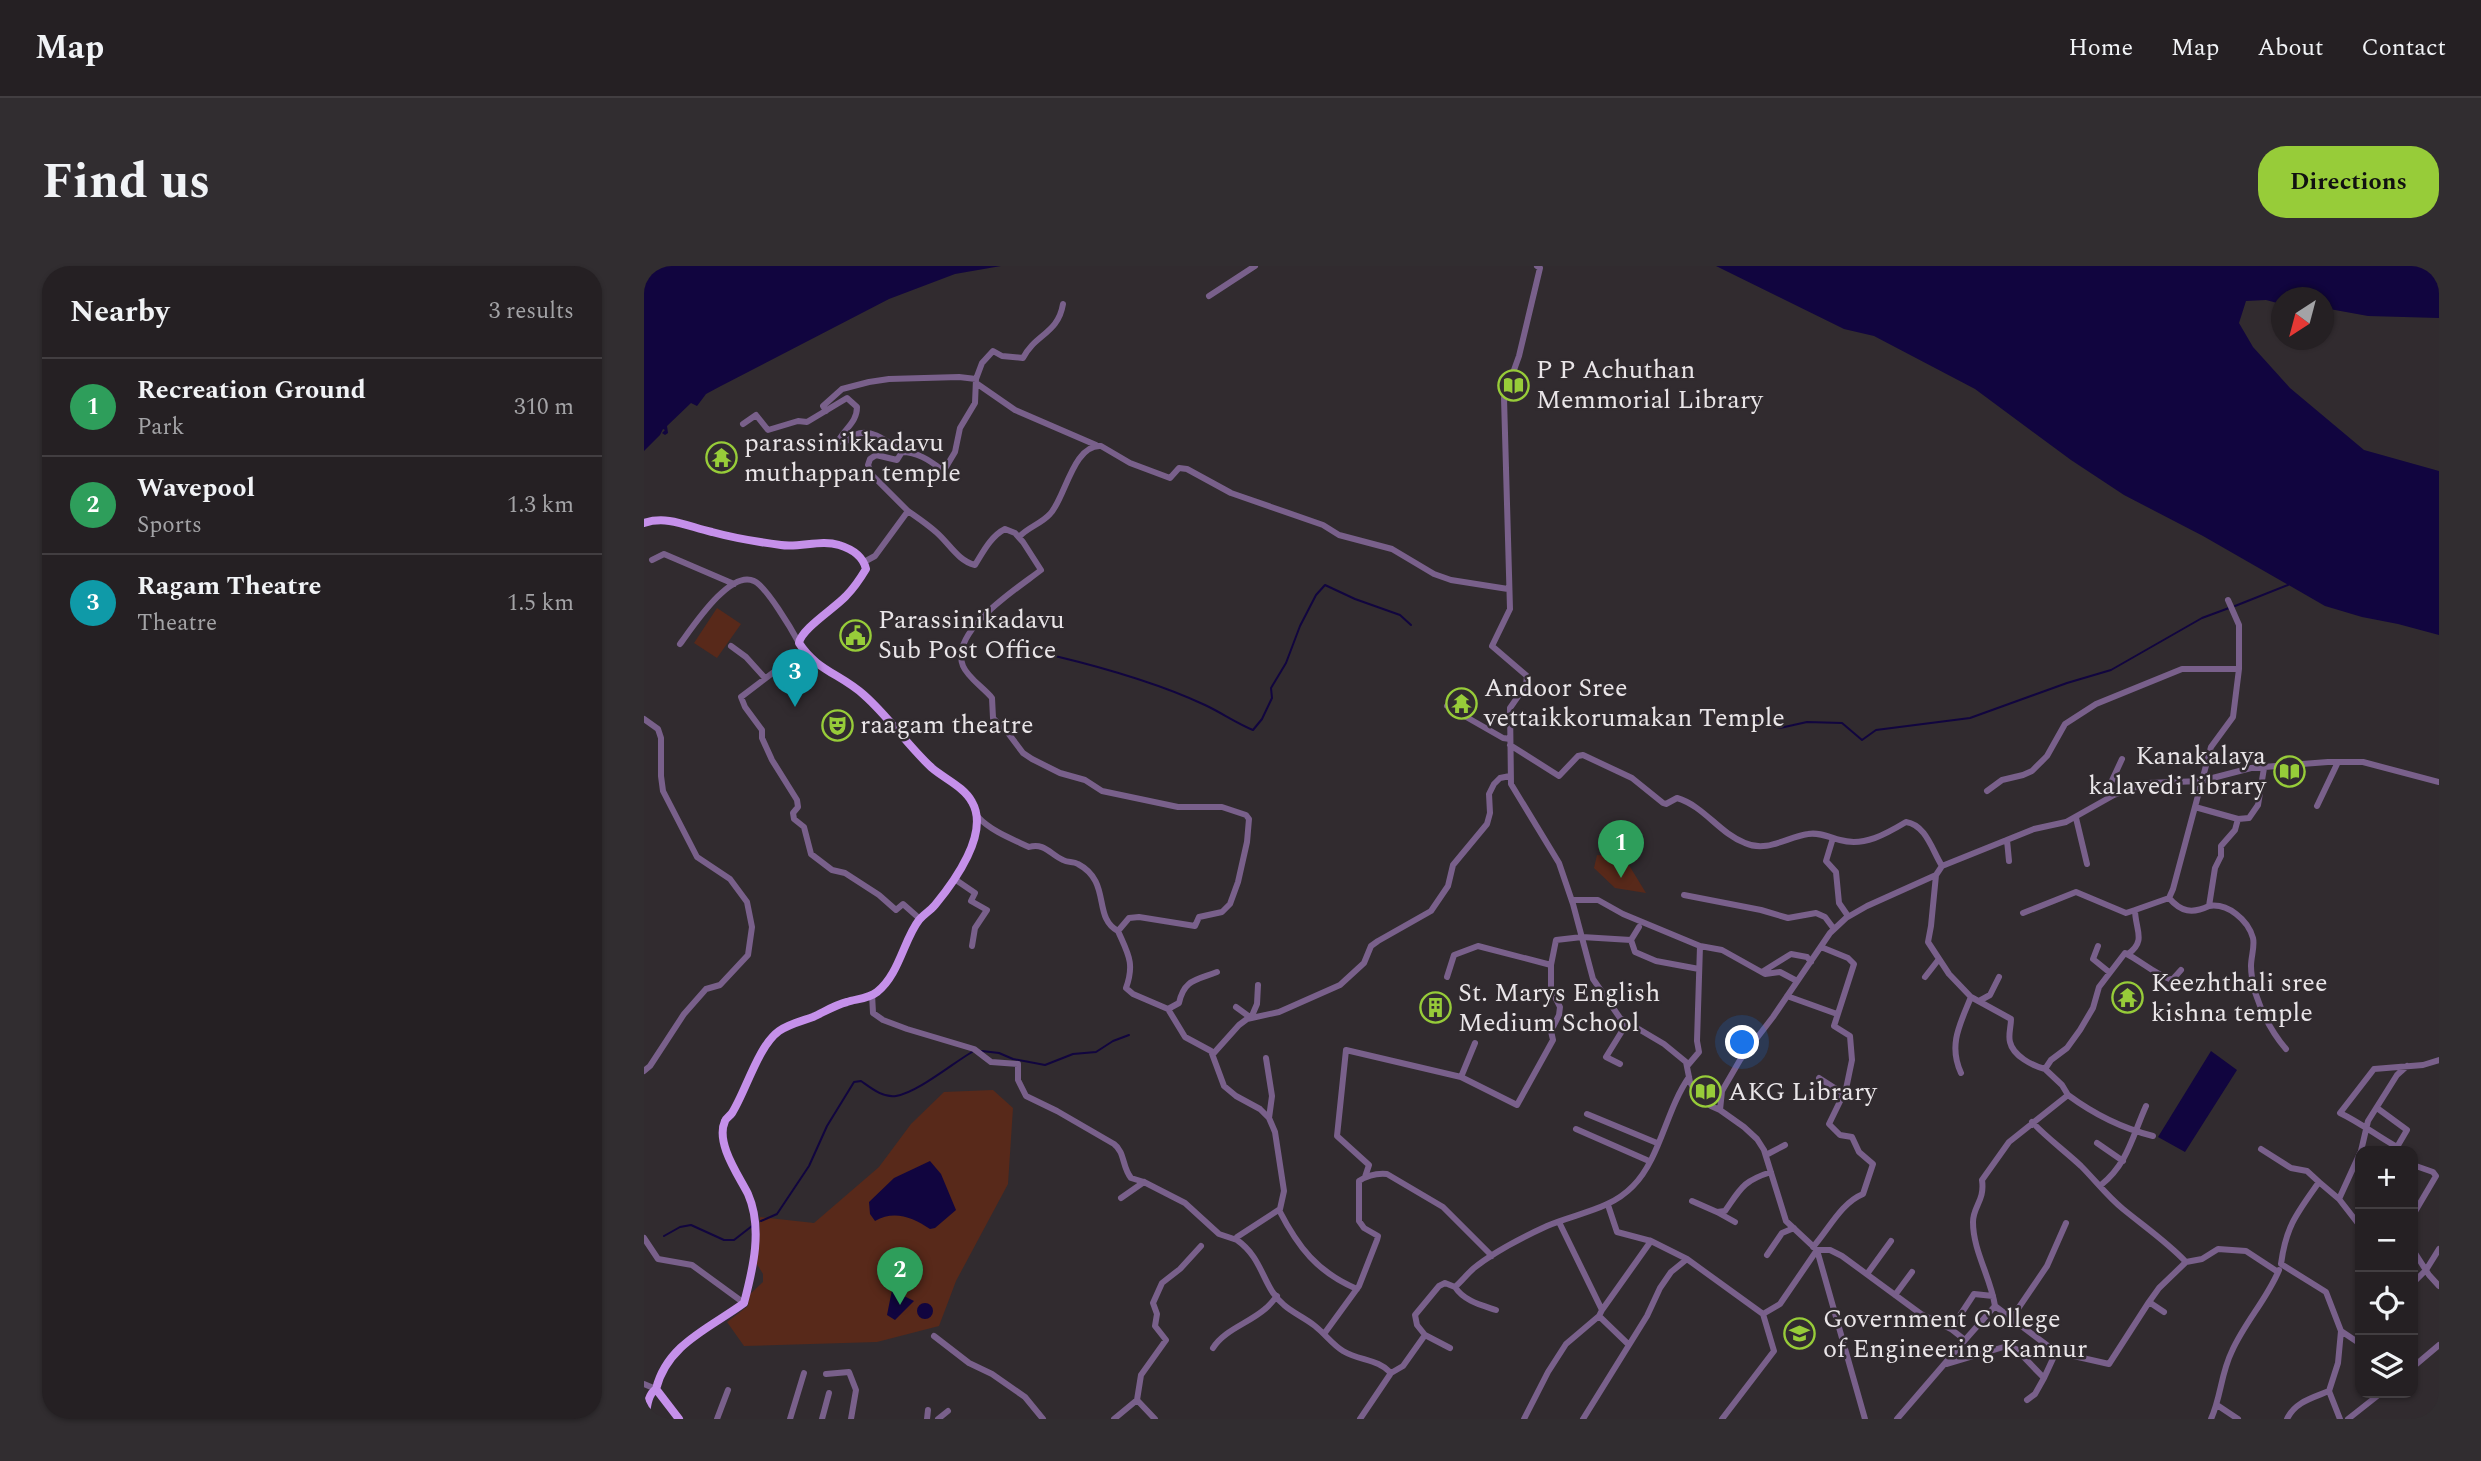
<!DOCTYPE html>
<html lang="en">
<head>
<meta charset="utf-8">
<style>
  :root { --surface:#252023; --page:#312d30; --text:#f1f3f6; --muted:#a3a3a6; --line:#423e41; --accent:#97cc39 }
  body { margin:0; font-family:Spectral,serif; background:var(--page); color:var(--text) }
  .controls { position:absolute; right:21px; bottom:21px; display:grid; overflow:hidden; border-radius:14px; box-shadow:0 2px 5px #0004 }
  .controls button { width:63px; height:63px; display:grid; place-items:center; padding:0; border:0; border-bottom:2px solid var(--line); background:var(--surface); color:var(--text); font:35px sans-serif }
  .compass { position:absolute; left:1627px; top:21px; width:63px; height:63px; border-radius:50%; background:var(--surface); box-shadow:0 2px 5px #0004; rotate:216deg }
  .you { position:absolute; left:1099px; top:777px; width:24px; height:24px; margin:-18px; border:5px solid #fff; border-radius:50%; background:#1a73e8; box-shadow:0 0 0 10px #1a73e833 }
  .badge { display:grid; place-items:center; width:46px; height:46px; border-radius:50%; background:var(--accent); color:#fff; font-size:23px; font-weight:700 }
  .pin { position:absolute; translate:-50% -58px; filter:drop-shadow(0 2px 4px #0008) }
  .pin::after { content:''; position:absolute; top:37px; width:24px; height:21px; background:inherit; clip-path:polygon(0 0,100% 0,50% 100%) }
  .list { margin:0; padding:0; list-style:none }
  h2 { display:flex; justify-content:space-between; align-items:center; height:91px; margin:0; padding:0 28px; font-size:30px }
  h2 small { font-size:23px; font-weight:400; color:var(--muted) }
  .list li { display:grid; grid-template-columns:46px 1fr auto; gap:21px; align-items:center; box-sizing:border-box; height:98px; padding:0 28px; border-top:2px solid var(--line) }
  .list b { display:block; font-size:26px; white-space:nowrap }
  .list p { margin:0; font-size:23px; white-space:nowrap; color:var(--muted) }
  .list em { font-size:23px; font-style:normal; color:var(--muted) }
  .icon { flex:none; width:38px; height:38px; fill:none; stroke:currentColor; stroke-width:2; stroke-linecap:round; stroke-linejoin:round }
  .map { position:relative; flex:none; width:1795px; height:1153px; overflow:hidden; border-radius:28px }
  header { display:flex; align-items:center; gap:42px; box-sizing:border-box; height:98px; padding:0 35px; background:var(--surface); border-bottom:2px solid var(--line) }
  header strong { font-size:33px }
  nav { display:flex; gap:38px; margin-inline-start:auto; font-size:24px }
  .intro { display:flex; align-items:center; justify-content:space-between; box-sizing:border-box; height:168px; padding:0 42px }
  h1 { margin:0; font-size:49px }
  .button { padding:18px 32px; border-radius:28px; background:var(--accent); color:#111; font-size:24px; font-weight:700 }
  main { display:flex; gap:42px; padding:0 42px }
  aside { flex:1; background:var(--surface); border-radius:28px; box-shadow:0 2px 5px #0004 }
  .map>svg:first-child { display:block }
  .green { fill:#58291a }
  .water { fill:#11053f }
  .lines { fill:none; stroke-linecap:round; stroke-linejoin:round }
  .stream { stroke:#11053f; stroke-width:2 }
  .minor { stroke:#79608b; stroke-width:6 }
  .major { stroke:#c590ea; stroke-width:8 }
  .labels { text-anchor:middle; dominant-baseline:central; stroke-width:5; stroke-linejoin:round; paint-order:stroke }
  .poi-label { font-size:26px; fill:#e9e5e8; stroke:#312b2f; text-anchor:start }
</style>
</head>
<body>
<header>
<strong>Map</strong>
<nav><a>Home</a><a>Map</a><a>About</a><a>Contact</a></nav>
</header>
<div class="intro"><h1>Find us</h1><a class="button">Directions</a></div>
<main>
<aside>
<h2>Nearby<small>3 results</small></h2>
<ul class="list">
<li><span class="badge" style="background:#2e9e5b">1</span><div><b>Recreation Ground</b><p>Park</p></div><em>310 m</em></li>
<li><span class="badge" style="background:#2e9e5b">2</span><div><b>Wavepool</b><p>Sports</p></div><em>1.3 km</em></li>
<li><span class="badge" style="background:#0f9aa8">3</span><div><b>Ragam Theatre</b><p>Theatre</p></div><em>1.5 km</em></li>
</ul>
</aside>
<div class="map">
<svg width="1795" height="1153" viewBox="0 0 1795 1153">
  <rect width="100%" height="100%" fill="#312b2f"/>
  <path class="green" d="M 73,342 L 97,358 L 73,392 L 50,377 Z
    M 953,589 L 980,591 L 1002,627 L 971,622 L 950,602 Z
    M 349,824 L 369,842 L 364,918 L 312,1015 L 295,1060 L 233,1076 L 100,1080 L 83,1056 L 104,1040 L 105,1029 L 119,1016 L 119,1008 L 111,995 L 115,973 L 116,951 L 170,957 L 235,901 L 267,858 L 300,826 Z"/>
  <path class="water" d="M 0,0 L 357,0 L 311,8 L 245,33 L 75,121 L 62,128 L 53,140 L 47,137 L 23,160 L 24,167 L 21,169 L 18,167 L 21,164 L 19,163 L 16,169 L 0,185 Z
    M 1072,0 L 1795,0 L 1795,52 L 1724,50 L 1680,42 L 1680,32 L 1638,32 L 1637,38 L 1622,34 L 1602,35 L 1595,57 L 1609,81 L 1646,122 L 1720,184 L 1795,205 L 1795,369 L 1754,358 L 1718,351 L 1681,340 L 1559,270 L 1480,229 L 1427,194 L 1331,123 L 1230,70 L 1200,63 Z
    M 1567,785 L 1593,804 L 1541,886 L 1514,871 Z
    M 286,895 L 297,908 L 312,944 L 291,962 L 286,963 C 268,951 250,944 231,955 L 226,948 L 225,936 L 250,912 Z
    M 248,1024 L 270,1035 L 251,1054 L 243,1049 Z
    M273 1045a8 8 0 1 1 16 0a8 8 0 1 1-16 0Z"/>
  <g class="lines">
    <path class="stream" d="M 1591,340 L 1644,319
      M 411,390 C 461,402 514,417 561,439 C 578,447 592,457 609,464 L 618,453 L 628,432 L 627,422 L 642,397 L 656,360 L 672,329 L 681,319 L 711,333 L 756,349 L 767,359
      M 1093,449 L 1136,462 L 1163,456 L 1198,457 L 1218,474 L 1232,464 L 1326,452 L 1423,417 L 1467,404 L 1558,352 L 1585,342
      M 338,785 L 355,787 L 369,793 L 401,799 L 429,788 L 452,786 L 469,775 L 485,769
      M 117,955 L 133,948 L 165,900 L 183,860 L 210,816 L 217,815 C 227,822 239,832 252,830 C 273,827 309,797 328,786
      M 20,970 L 36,961 L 47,959 L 80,974 L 90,974 L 108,960"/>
    <path class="minor" d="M 893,0 L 896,2 L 875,90 L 860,132 L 866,343 L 848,380 L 883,410 L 882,419 L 866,442 L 867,518 L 915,597 L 929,638 L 949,713 L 976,752 L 1020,778 L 1042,796 L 1046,816 L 1053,828 L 1067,840 L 1076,844
      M 565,30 L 611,0
      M 332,117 L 371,144 L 452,179
      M 182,145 L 179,140 L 198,123 L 225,116 L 245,113 L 315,111 L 332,113 L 338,97 L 349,85 L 358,90 L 379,92 C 391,68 414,68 419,38
      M 99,158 L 112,149 L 124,164 L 154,155 L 163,156 L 203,132 L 213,141 C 213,155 203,161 196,172 L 196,176 C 204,176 205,173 211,169 C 228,161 245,177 258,186 L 253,194 L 232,189 L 226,193 L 224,199 L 228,209 L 264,245 L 231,290 L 220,296
      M 258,186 C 273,186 285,194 297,203 L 302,201 L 311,186 L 316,162 L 331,137 L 332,113
      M 264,245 C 274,252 283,258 292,266 C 305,277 314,295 331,299 C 339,286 347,270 361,263 L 371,267 L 379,276 L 397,304 C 374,322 305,365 319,400 C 324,412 340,422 348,432 L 349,452 L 364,467 L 379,487 L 388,493 L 416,507 L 441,514 L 458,525 L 534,541 L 578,541 L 602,549 L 605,553 L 603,576 L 594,616 L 586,638 L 578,646 L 555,651 L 551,660 L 495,651 L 485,652 L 474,665 C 448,651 468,616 434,598 C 429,595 424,597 419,594 C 407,589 400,576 385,581 C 368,573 347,565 334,551
      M 375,271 C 384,261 397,258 406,248 C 421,233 429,178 457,180 L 486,197 L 526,212 L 535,202 L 543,203 L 587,227 L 679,259 L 695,269 L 748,283 L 790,308 L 807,314 L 864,323
      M 8,294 L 20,288 L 90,318
      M 1584,334 L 1595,359 L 1595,403 L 1589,451 L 1567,481 L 1529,623 L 1525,632 C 1537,646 1548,648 1565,640 L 1571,602 L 1577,590 L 1577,580 L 1591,564 L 1594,553 L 1605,552 L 1614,539 L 1620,502
      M 36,378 C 48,362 86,303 110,315 C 122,320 148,364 155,377
      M 87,380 L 102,391 L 121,412
      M 159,384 L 97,431 L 101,441 L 118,464 L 118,472 L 128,494 L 153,534 L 154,541 L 149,547 L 150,553 L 160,561 L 167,588 L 188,604 L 201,607 L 235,629 L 252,644 L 259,638 L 276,653
      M 803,440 L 859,472 L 866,473
      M 0,453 L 14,463 L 17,472 L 17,510 L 19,525 L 53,591 L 86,613 L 103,636 L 108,661 L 104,689 L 76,719 L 62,723 L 40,748 L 6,800 L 0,805
      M 866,479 L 915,510 L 934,490 L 939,489 L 988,512 L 1019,537 L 1022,538 L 1033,532 C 1060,540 1075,567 1101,577 C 1123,587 1143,571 1164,568 C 1175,566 1185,571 1196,574 C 1220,581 1242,568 1262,556 C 1282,559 1288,584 1298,600
      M 1343,525 L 1358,514 L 1379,509 L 1388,505 L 1403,490 L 1421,458 L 1452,438 L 1538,403 L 1595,403
      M 1470,529 L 1465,521 L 1478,493
      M 1673,540 L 1694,496
      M 1551,541 L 1594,553
      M 1432,552 L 1443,598
      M 1189,572 L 1182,595 L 1192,606 L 1195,637 L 1204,650
      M 1363,574 L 1365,595
      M 1292,609 L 1287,660 L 1284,676 L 1305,708 L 1327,731 L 1367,753 C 1367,761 1364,769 1366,776 C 1369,790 1389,800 1401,803
      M 313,610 L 312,614 L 331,627 L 327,635 L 343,644 L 331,662 L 328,680
      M 1040,629 L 1117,644 L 1144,652 L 1172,647 L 1181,651 L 1190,663
      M 928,634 L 954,634 L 979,648 L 1056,680 L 1053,775 L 1055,786 L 1044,799
      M 1565,640 C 1584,637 1604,654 1609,672 C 1611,680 1607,691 1607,700 C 1607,708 1609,718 1611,726 C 1618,747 1628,767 1642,783
      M 1379,647 L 1432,626 L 1482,647 L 1491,644
      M 474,665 C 484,688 491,697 482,722 L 489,728 L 524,743 L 541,771 L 567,785 L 580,820 L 592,830 L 616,843 L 625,852 L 631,866 L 640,925 L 636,943 L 593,971 L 593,974 C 620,993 618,1021 640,1039 C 649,1047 661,1052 671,1060 C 681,1068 689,1079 699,1085 C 716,1095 734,1093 747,1107 L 716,1153
      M 987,674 L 995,661
      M 1056,680 L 1078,684 L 1121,708 L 1136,706 L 1153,715
      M 1454,680 L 1449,693 L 1465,706
      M 1484,688 C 1503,675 1491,663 1491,644 L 1525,632
      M 907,699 L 912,674 L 938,671 L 987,674 L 991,686 L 1012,695 L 1055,703
      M 1118,706 L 1147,688 L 1163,691 L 1167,696
      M 803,711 L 810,689 L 834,680 L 907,699 L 907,723 L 916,741 L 915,749 L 907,765 L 909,774 L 873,839 L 817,811
      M 1281,711 L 1295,693
      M 228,728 L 229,747 L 239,754 L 263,763 L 330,783 L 347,796 L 374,798 L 374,814 L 382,830 L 413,845 L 470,878 C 481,886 478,901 487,912 L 500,916 L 541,937 L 575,968 L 593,974
      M 1143,730 L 1193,748
      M 1335,735 L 1346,729 L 1355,711
      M 592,741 L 607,752 L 613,738 L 614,719
      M 524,743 L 535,737 C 540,713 553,714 573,706
      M 569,788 L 595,759 L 603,753 L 635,746 L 696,719 L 720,697 L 727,680 L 734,675 L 787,645 L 804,620 L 809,599 L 843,558 L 846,547 L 845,528 L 850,518 L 856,512 L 866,510
      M 622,792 L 628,830 L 625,852
      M 976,798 L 962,791 L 983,757
      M 1317,807 C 1304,779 1316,758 1327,731
      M 1175,812 L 1200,828
      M 1424,829 C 1451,849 1477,862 1509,870
      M 1733,842 L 1763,864 L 1753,881
      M 943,848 L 1013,877
      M 1388,856 C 1403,872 1421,885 1437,900 C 1451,914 1464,931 1479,943 C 1501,961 1523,976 1542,996 L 1558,993 L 1574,983 L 1602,985 L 1634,1006
      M 932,863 L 1005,895
      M 1453,877 L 1479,895
      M 1617,883 L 1647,902 L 1663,905 L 1675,916
      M 1717,885 L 1724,855 L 1753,809 L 1763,800
      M 1751,885 L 1753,881 C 1733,870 1717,857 1696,847 L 1730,803 L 1779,799 L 1795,794
      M 1122,889 L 1141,879
      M 1769,899 L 1789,906 L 1792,910 L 1769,949
      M 721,911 L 725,899 L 693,870 L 702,784 L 817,811 L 831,777
      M 1457,919 C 1484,897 1488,871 1502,840
      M 477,932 L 500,916
      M 1695,933 L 1716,960
      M 1048,935 L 1073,946 L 1081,945 C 1097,922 1099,915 1127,906
      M 635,944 C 654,981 673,1006 713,1023
      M 1073,946 L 1091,956
      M 0,972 L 14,993 L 48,999 L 100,1037
      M 1169,981 C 1185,963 1197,937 1219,928 L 1229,898 L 1215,886 L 1208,871 L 1196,869 L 1185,858 L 1202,823 L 1208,794 L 1206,770 L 1190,760 L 1210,698 L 1204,692 L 1177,681
      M 1769,984 L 1785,1009 L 1795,1020
      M 1123,989 L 1138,967 L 1150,962
      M 1043,993 L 1119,1048 L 1130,1085 L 1078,1153
      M 1223,1008 L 1247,975
      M 1769,1017 L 1782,1004 L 1795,983
      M 811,1021 C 820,1035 837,1039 852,1044
      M 1251,1029 L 1268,1006
      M 958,1044 L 1007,975
      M 1520,1046 L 1505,1036 L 1515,1022 L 1542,996
      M 1119,1048 L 1136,1038 L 1173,984 L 1186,984 L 1198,990 L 1277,1048 L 1307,1063 L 1321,1074 L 1253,1153
      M 955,1050 L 984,1078
      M 1367,1053 L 1403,1000 L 1422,957
      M 1307,1063 L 1330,1028 L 1349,1030
      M 1697,1065 L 1712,1075 L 1716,1075
      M 680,1068 L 715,1020 L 733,974 L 734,970 L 720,962 L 715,955 L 715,915 C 724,909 732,907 743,908 L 799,941 L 848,990
      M 781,1069 L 806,1082
      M 290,1070 L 325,1097 L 348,1108 L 381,1131 L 399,1153
      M 1321,1074 L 1351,1040 C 1347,1012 1329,985 1329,956 C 1329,940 1341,935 1338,914 L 1365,876 L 1424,829 L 1418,819 L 1401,803 L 1407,794 L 1423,782 L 1436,764 L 1449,742 L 1455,721 L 1481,687 C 1497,695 1510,708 1528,714 L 1537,704
      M 569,1082 C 580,1064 605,1057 621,1043 C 625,1040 629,1035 633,1030
      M 1412,1086 L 1465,1098 L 1505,1036
      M 1303,1098 L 1363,1080 L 1372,1083 L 1400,1112 L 1412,1086 L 1351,1040
      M 1769,1101 L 1795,1079
      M 747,1107 L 759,1100 L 781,1069 L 773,1059 L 771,1049 L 795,1020 L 801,1017 L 811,1021 C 818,1015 823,1008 830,1002 C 851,985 879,971 903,960 C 933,947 966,944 989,920 C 1016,893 1022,844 1045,811
      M 182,1108 L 205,1106 L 212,1124 L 207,1153
      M 0,1118 L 12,1123
      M 493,1134 L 497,1109 L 522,1074 L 511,1060 L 513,1048 L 509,1037 L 518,1017 L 536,1003 L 557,980
      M 1383,1134 L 1391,1128 L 1400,1112
      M 1573,1139 L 1594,1153
      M 73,1153 L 84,1124
      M 146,1153 L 160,1107
      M 178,1153 L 185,1127
      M 283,1153 L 284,1144
      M 294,1153 L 304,1145
      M 470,1153 L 493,1134 L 511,1153
      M 880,1153 L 904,1106 L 922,1078 L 955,1050 L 958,1044 L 915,956
      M 939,1153 L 1003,1050 L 1016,1022 L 1027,1006 L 1043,993 L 1007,975 L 973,966 L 964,939
      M 1221,1153 L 1173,984 L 1142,955 L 1120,884 L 1113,873 L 1100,861 L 1076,844 L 1078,825 L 1096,794 L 1129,751 L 1186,667 L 1202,652 L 1223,640 L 1292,609 L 1298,600 L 1390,563 L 1422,556 L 1470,529 L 1504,517 L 1557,515 L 1607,502 L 1684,496 L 1719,496 L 1795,516
      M 1567,1153 C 1577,1131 1577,1107 1588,1085 C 1601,1056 1623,1033 1635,1004
      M 1643,1153 C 1651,1136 1668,1132 1685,1125
      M 1696,1153 L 1685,1125 L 1694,1097 L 1697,1065 L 1682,1026 L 1637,998 C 1642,960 1653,947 1675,916 L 1695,933 L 1716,887
      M 1704,1153 L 1737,1127"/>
    <path class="major" d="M 0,257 C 24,249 45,261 68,266 C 90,272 114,276 137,279 C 156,282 177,273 195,279 C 208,283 219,290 222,303 C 216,313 210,322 202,330 C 191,342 157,363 155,377 C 173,405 197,408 220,429 C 245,451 263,479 288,502 C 301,513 320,521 328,536 C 346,567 310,616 291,639 C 286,645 280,648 275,654 C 260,673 255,709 233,726 C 224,733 212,733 203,736 C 191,739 180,746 169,751 C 158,755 145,758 135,765 C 114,780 102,825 88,847 C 86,850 82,852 81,855 C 71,877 95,910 104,928 C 119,962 109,1003 100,1037 C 66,1062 23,1078 12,1123 L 35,1153
      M 1,1153 C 3,1143 3,1129 12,1123"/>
  </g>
  <defs>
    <symbol id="library-ring" viewBox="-11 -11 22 22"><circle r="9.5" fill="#312b2f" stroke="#97cc39" stroke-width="1.5"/><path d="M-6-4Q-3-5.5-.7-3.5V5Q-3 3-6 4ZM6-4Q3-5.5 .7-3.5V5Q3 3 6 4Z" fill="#97cc39"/></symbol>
    <symbol id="temple-ring" viewBox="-11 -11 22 22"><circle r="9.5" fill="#312b2f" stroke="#97cc39" stroke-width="1.5"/><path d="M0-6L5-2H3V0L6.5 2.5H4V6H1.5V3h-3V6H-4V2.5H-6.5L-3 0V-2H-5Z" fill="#97cc39"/></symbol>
    <symbol id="civic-ring" viewBox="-11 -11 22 22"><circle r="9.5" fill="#312b2f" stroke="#97cc39" stroke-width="1.5"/><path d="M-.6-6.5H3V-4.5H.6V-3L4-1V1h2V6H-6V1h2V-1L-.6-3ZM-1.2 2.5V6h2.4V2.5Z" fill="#97cc39"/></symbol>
    <symbol id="theatre-ring" viewBox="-11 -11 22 22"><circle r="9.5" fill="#312b2f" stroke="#97cc39" stroke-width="1.5"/><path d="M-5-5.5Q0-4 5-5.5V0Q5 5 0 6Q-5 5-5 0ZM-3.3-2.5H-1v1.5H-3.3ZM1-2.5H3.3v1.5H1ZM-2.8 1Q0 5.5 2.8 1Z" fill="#97cc39"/></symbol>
    <symbol id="building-ring" viewBox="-11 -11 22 22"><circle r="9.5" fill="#312b2f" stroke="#97cc39" stroke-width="1.5"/><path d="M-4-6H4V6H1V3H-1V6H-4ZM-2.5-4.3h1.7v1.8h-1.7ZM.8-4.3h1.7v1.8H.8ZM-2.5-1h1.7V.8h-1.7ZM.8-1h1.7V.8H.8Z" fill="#97cc39"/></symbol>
    <symbol id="university-ring" viewBox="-11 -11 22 22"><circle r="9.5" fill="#312b2f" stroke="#97cc39" stroke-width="1.5"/><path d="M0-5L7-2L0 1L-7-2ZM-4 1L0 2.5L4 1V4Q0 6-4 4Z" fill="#97cc39"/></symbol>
  </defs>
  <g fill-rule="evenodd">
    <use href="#library-ring" x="852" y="102" width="35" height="35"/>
    <use href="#temple-ring" x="60" y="174" width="35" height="35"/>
    <use href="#civic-ring" x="194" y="352" width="35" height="35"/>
    <use href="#temple-ring" x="800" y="420" width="35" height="35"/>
    <use href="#theatre-ring" x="176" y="442" width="35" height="35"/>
    <use href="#library-ring" x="1628" y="488" width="35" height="35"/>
    <use href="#temple-ring" x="1466" y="714" width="35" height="35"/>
    <use href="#building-ring" x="774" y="724" width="35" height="35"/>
    <use href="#library-ring" x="1044" y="808" width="35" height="35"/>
    <use href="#university-ring" x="1138" y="1050" width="35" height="35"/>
  </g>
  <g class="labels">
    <g class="poi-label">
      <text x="892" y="104">P P Achuthan<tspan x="892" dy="30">Memmorial Library</tspan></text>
      <text x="100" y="177">parassinikkadavu<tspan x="100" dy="30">muthappan temple</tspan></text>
      <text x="234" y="354">Parassinikadavu<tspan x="234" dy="30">Sub Post Office</tspan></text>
      <text x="840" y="422">Andoor Sree<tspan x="840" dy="30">vettaikkorumakan Temple</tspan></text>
      <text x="216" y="459">raagam theatre</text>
      <text x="1622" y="490" text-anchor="end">Kanakalaya<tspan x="1622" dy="30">kalavedi library</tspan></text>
      <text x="1507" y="717">Keezhthali sree<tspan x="1507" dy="30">kishna temple</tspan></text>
      <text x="814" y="727">St. Marys English<tspan x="814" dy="30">Medium School</tspan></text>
      <text x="1084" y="826">AKG Library</text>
      <text x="1179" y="1053">Government College<tspan x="1179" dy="30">of Engineering Kannur</tspan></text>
    </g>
  </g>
</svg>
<div class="controls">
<button>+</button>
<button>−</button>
<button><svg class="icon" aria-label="locate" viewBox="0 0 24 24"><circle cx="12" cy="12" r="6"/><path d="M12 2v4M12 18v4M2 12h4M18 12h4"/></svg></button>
<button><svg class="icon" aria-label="layers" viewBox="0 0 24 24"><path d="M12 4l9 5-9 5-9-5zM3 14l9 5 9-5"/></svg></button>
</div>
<svg class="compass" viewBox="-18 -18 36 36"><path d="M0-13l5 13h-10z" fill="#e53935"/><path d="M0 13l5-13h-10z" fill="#a3a3a6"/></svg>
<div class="you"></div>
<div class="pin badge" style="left:977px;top:612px;background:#2e9e5b">1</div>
<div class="pin badge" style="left:256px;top:1039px;background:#2e9e5b">2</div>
<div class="pin badge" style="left:151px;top:441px;background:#0f9aa8">3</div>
</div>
</main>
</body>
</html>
